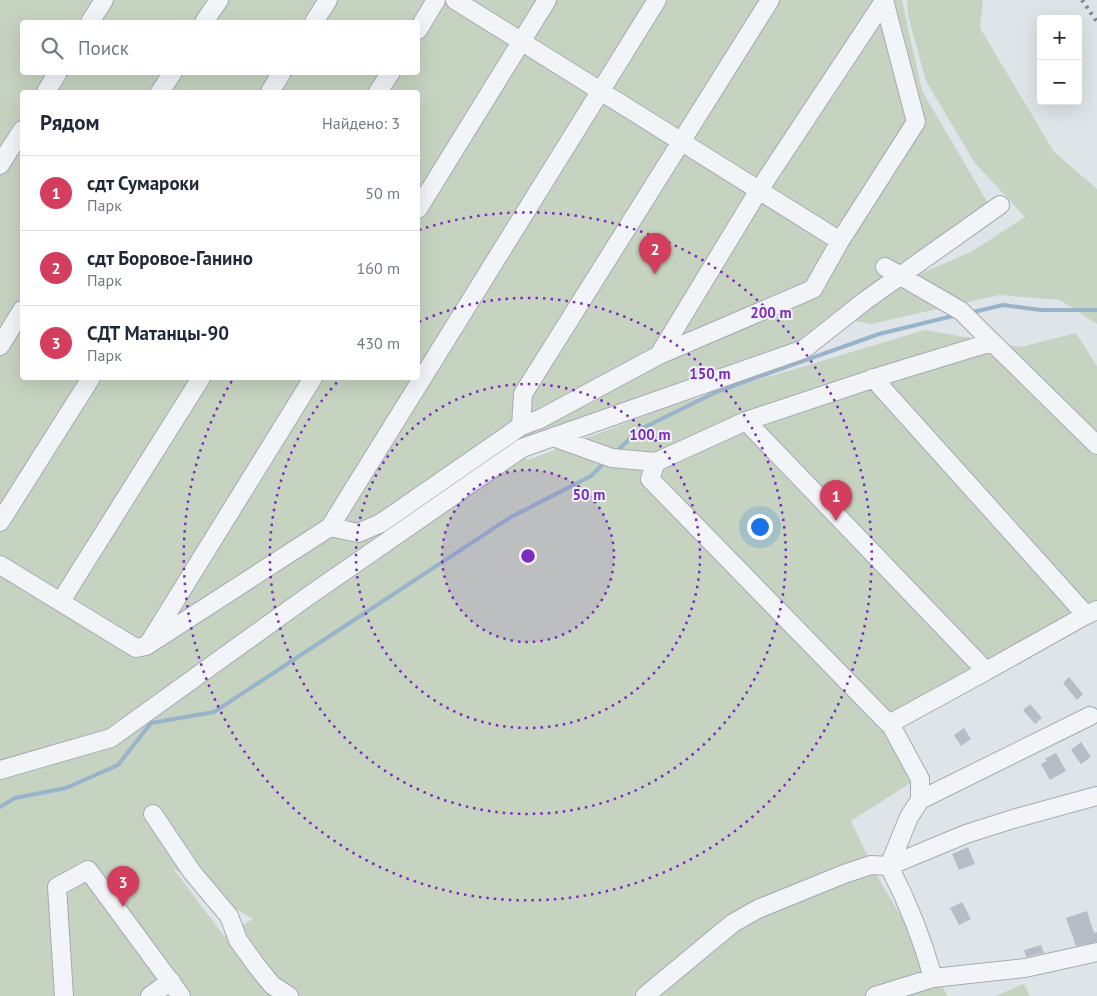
<!DOCTYPE html>
<html lang="ru">
<head>
<meta charset="utf-8">
<style>
  :root { --surface:#fff; --page:#f6f6f7; --text:#1f2937; --muted:#747a83; --line:#e0e1e3; --accent:#d43e5e }
  body { margin:0; font-family:"PT Sans",sans-serif; background:var(--page); color:var(--text) }
  .controls { position:absolute; right:15px; top:15px; display:grid; overflow:hidden; border-radius:5px; box-shadow:0 5px 20px #0002 }
  .controls button { width:45px; height:45px; display:grid; place-items:center; padding:0; border:0; border-bottom:1px solid var(--line); background:var(--surface); color:var(--text); font:25px sans-serif }
  .you { position:absolute; left:759px; top:526px; width:18px; height:18px; margin:-12px; border:4px solid #fff; border-radius:50%; background:#1a73e8; box-shadow:0 0 0 8px #1a73e833 }
  .badge { display:grid; place-items:center; width:32px; height:32px; border-radius:50%; background:var(--accent); color:#fff; font-size:16px; font-weight:700 }
  .pin { position:absolute; translate:-50% -41px; filter:drop-shadow(0 1px 2px #0008) }
  .pin::after { content:''; position:absolute; top:26px; width:18px; height:15px; background:inherit; clip-path:polygon(0 0,100% 0,50% 100%) }
  .list { margin:0; padding:0; list-style:none }
  h2 { display:flex; justify-content:space-between; align-items:center; height:65px; margin:0; padding:0 20px; font-size:21px }
  h2 small { font-size:16px; font-weight:400; color:var(--muted) }
  .list li { display:grid; grid-template-columns:32px 1fr auto; gap:15px; align-items:center; box-sizing:border-box; height:75px; padding:0 20px; border-top:1px solid var(--line) }
  .list b { display:block; font-size:19px; white-space:nowrap }
  .list p { margin:0; font-size:16px; white-space:nowrap; color:var(--muted) }
  .list em { font-size:16px; font-style:normal; color:var(--muted) }
  .icon { flex:none; width:28px; height:28px; fill:none; stroke:currentColor; stroke-width:2; stroke-linecap:round; stroke-linejoin:round }
  .map { position:relative; flex:none; width:1097px; height:996px; overflow:hidden }
  .search { position:absolute; background:var(--surface); box-shadow:0 5px 20px #0002; left:20px; top:20px; width:400px; height:55px; display:flex; align-items:center; gap:12px; box-sizing:border-box; padding:0 18px; border-radius:5px; color:var(--muted); font-size:19px }
  .panel { position:absolute; background:var(--surface); box-shadow:0 5px 20px #0002; left:20px; top:90px; width:400px; height:290px; border-radius:5px }
  .map>svg:first-child { display:block }
  .green { fill:#c6d3c0; fill-rule:evenodd }
  .lines { fill:none; stroke-linecap:round; stroke-linejoin:round }
  .stream { stroke:#98b4cb; stroke-width:4 }
  .building { fill:#b6bdc6 }
  .minor-casing { stroke:#a4abb3; stroke-width:20 }
  .minor { stroke:#f2f4f7; stroke-width:18 }
  .rail { stroke:#788493; stroke-width:4; stroke-dasharray:2.5 5; stroke-linecap:butt }
  .ring { fill:none; stroke:#7b2cbf; stroke-width:2.5; stroke-dasharray:2.5 5 }
  .centre { fill:#7b2cbf; stroke:#eff2f7; stroke-width:2.5 }
  .ring-label { font-size:15px; text-anchor:middle; font-weight:bold; fill:#7b2cbf; stroke:#eff2f7; stroke-width:4; stroke-linejoin:round; paint-order:stroke }
</style>
</head>
<body>
<div class="map">
<svg width="1097" height="996" viewBox="0 0 1097 996">
  <rect width="100%" height="100%" fill="#dfe4e9"/>
  <path class="green" d="M 0,0 L 902,0 L 922,91 L 989,205 L 797,343 L 503,448 L 528,460 L 674,405 L 925,330 L 1021,347 L 1076,333 L 1097,366 L 1097,609 L 889,723 L 915,780 L 851,821 L 876,874 L 948,996 L 0,996 ZM 22,22 L 418,22 L 418,72 L 22,72 ZM 22,92 L 418,92 L 418,378 L 22,378 ZM 172,867 L 202,889 L 253,919 L 224,936 Z
    M 907,0 L 983,0 L 980,28 L 1054,152 L 1097,189 L 1097,324 L 1060,300 L 999,295 L 871,324 L 851,320 L 894,285 L 971,252 L 1025,217 L 975,163 L 926,81 L 908,16 Z
    M 1024,984 L 1030,996 L 995,996 Z"/>
  <g class="lines">
    <path class="stream" d="M 969,313 L 1003,305 L 1041,310 L 1097,310
      M 619,449 L 639,430 L 716,392 L 879,334 L 957,315
      M 0,807 L 15,798 L 66,788 L 118,765 L 151,723 L 214,712 L 511,517 L 591,476 L 602,465"/>
  </g>
  <path class="building" d="M 1069,677 L 1083,694 L 1077,700 L 1063,683 Z
    M 1030,704 L 1042,718 L 1035,724 L 1023,710 Z
    M 964,728 L 971,739 L 961,746 L 954,735 Z
    M 1081,742 L 1091,757 L 1081,764 L 1071,750 Z
    M 1056,753 L 1066,771 L 1050,780 L 1041,764 L 1047,761 L 1045,759 Z
    M 968,847 L 975,864 L 959,870 L 952,854 Z
    M 962,902 L 971,919 L 959,925 L 950,908 Z
    M 1087,911 L 1094,933 L 1097,932 L 1097,942 L 1076,946 L 1066,918 Z
    M 1041,945 L 1044,953 L 1026,957 L 1024,950 Z"/>
  <g class="lines">
    <defs>
      <path id="minor" d="M 455,0 L 840,241
        M 90,22 L 104,0
        M 204,22 L 219,0
        M 314,22 L 328,0
        M 418,30 L 436,0
        M 46,92 L 58,72
        M 160,92 L 173,72
        M 270,92 L 282,72
        M 378,92 L 391,72
        M 0,165 L 22,130
        M 418,209 L 547,0
        M 992,342 L 1097,445
        M 0,346 L 22,310
        M 659,355 L 759,190 L 884,1
        M 873,378 L 1086,615 L 1097,610
        M 746,421 L 986,671 L 1086,615
        M 521,426 L 523,394 L 770,0
        M 553,437 L 612,458 L 656,462 L 746,421 L 884,375 L 992,342 L 961,311 L 885,267
        M 656,462 L 650,479 L 889,724 L 986,671
        M 0,522 L 91,378
        M 330,527 L 358,533 L 381,523 L 521,426 L 540,419 L 659,355 L 813,289 L 840,241 L 916,122 L 884,0
        M 0,565 L 136,648 L 146,646 L 330,527 L 657,0
        M 61,601 L 201,378
        M 149,643 L 313,378
        M 893,729 L 920,779 L 920,800 L 909,817 L 889,866 C 908,903 922,937 933,978
        M 0,770 L 111,738 L 307,597 L 522,448 L 804,349 L 866,300 L 1000,205
        M 920,800 L 1090,716
        M 153,814 L 192,872 L 229,916 L 238,940 L 256,965 L 272,985 L 289,996
        M 64,996 L 57,887 L 88,870 L 181,996
        M 150,996 L 171,981
        M 645,996 L 733,923 L 758,909 L 844,874 L 871,865 L 889,866 L 966,834 L 1013,819 L 1097,796
        M 875,996 L 933,978 L 1025,968 L 1097,952"/>
    </defs>
    <use href="#minor" class="minor-casing"/>
    <use href="#minor" class="minor"/>
    <path class="rail" d="M 1082,0 L 1097,22"/>
  </g>
  <circle cx="528" cy="556" r="86" fill="#7b2cbf" fill-opacity=".12"/>
  <g class="ring">
    <circle cx="528" cy="556" r="86"/>
    <circle cx="528" cy="556" r="172"/>
    <path d="M419 322A258 258 0 1 1 341 378"/>
    <path d="M419 230A344 344 0 1 1 233 379"/>
  </g>
  <circle cx="528" cy="556" r="8" class="centre"/>
  <g class="ring-label">
    <text x="771" y="318">200 m</text>
    <text x="710" y="379">150 m</text>
    <text x="650" y="440">100 m</text>
    <text x="589" y="500">50 m</text>
  </g>
</svg>
<div class="controls">
<button>+</button>
<button>−</button>
</div>
<div class="you"></div>
<div class="pin badge" style="left:836px;top:521px">1</div>
<div class="pin badge" style="left:655px;top:274px">2</div>
<div class="pin badge" style="left:123px;top:907px">3</div>
<div class="search"><svg class="icon" aria-label="search" viewBox="0 0 24 24"><circle cx="10" cy="10" r="6"/><path d="M15 15l6 6"/></svg>Поиск</div>
<section class="panel">
<h2>Рядом<small>Найдено: 3</small></h2>
<ul class="list">
<li><span class="badge">1</span><div><b>сдт Сумароки</b><p>Парк</p></div><em>50 m</em></li>
<li><span class="badge">2</span><div><b>сдт Боровое-Ганино</b><p>Парк</p></div><em>160 m</em></li>
<li><span class="badge">3</span><div><b>СДТ Матанцы-90</b><p>Парк</p></div><em>430 m</em></li>
</ul>
</section>
</div>
</body>
</html>
